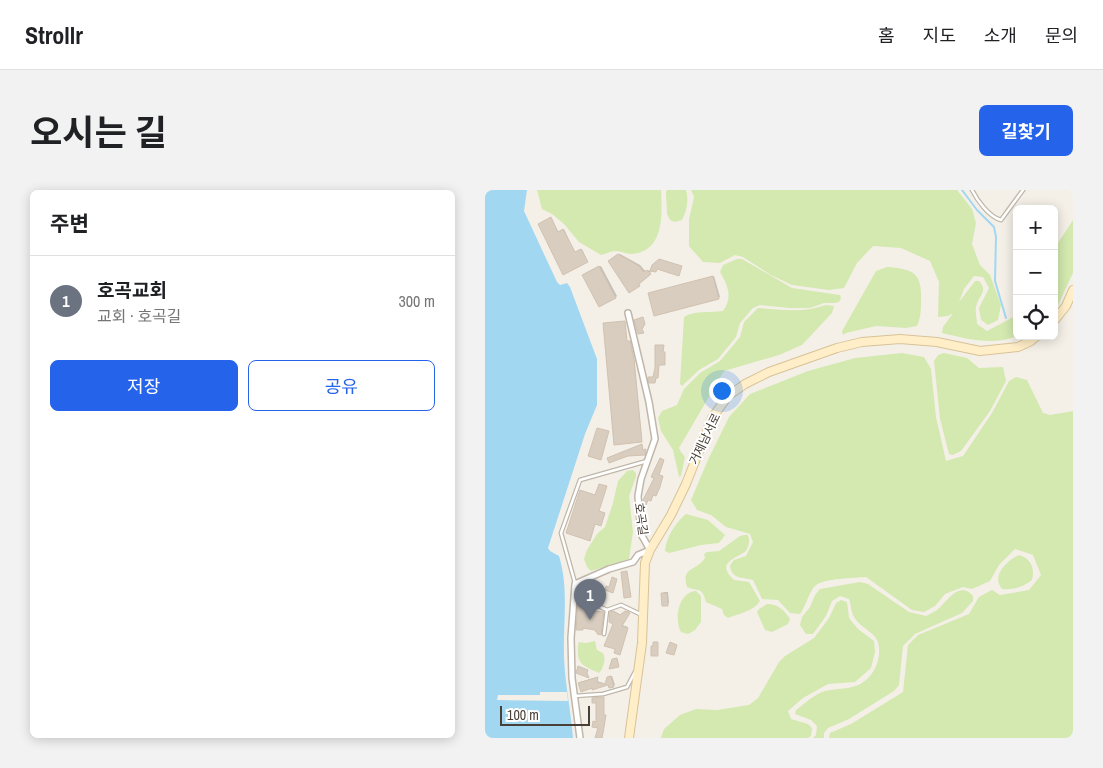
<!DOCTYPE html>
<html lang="ko">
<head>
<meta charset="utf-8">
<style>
  :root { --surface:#fff; --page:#f2f2f2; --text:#202124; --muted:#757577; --line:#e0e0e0; --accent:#2563eb }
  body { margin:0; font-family:"Archivo Narrow","Noto Sans KR",sans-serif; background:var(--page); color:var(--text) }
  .controls { position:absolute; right:15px; top:15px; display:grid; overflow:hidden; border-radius:8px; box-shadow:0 2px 12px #0003 }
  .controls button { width:45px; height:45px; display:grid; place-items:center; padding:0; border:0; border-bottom:1px solid var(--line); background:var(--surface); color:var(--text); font:25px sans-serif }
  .scale { position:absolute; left:15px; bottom:12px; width:90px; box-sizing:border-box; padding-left:5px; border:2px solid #484036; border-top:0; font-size:14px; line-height:18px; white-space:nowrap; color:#484036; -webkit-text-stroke:4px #fff; paint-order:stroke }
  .you { position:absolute; left:236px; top:200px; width:18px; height:18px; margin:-12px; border:4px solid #fff; border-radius:50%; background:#1a73e8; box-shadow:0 0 0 8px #1a73e833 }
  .badge { display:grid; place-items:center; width:32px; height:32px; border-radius:50%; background:var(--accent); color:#fff; font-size:16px; font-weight:700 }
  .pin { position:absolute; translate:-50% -41px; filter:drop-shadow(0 1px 2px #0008) }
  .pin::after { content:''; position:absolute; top:26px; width:18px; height:15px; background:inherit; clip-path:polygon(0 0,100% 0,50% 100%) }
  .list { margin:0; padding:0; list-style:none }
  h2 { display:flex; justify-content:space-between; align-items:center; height:65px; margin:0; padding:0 20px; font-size:21px }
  h2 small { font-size:16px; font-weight:400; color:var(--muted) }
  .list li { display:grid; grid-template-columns:32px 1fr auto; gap:15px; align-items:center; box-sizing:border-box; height:90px; padding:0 20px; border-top:1px solid var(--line) }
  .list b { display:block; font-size:19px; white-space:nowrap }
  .list p { margin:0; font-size:16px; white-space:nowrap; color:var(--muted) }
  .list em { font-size:16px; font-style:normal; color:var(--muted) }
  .actions { display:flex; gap:10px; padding:15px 20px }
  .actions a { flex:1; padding:11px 0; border:1px solid var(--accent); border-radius:8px; text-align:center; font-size:18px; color:var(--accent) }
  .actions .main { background:var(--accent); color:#fff }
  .icon { flex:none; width:28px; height:28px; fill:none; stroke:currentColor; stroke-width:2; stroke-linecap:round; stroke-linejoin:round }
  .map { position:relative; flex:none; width:588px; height:548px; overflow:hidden; border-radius:8px }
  header { display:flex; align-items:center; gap:30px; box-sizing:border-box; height:70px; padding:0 25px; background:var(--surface); border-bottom:1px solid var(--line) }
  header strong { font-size:24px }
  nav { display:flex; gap:28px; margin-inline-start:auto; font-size:18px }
  .intro { display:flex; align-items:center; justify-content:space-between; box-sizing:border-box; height:120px; padding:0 30px }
  h1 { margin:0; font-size:35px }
  .button { padding:12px 22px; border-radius:8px; background:var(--accent); color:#fff; font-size:18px; font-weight:700 }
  main { display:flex; gap:30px; padding:0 30px }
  aside { flex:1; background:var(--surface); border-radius:8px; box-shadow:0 2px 12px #0003 }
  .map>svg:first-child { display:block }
  .green { fill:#d3e9af }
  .water { fill:#a2d7f2 }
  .pier { fill:#f4f0e8 }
  .shadow { fill:#0003 }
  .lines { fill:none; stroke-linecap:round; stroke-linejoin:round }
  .stream { stroke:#a2d7f2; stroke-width:2 }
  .building { fill:#d9cdc0; stroke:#d1c2b0 }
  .lane-casing { stroke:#c0b7aa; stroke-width:5 }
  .street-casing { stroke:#c0b7aa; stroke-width:8 }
  .secondary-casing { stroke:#d8c398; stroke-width:10 }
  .lane { stroke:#fff; stroke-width:2.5 }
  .street { stroke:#fff; stroke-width:5 }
  .secondary { stroke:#ffeec7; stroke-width:8 }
  .labels { text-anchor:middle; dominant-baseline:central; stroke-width:4; stroke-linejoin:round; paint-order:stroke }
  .street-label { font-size:12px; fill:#484036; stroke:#fff }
</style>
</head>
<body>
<header>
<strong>Strollr</strong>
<nav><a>홈</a><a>지도</a><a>소개</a><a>문의</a></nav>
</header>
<div class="intro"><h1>오시는 길</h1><a class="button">길찾기</a></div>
<main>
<aside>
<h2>주변<small></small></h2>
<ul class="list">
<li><span class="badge" style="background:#6b7280">1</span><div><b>호곡교회</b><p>교회 · 호곡길</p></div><em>300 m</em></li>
</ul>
<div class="actions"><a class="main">저장</a><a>공유</a></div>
</aside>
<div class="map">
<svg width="588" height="548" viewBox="0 0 588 548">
  <rect width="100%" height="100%" fill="#f4f0e8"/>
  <path class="green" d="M 52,0 L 176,0 C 177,24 180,62 146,64 C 141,64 136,61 131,61 C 126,61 120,64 116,65 L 94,52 L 79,34 L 67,24 L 57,19 Z
    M 182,0 L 201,0 C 204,11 202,20 197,30 L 190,32 L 185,30 L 182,24 L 181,2 Z
    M 206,0 L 472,0 L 487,19 L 491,33 L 487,54 L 495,75 L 505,85 L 516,115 L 513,130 L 503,135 L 496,130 L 494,118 L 504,98 L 498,87 L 489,86 L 479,99 L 474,112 L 490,91 L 494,91 C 504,101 493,106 491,117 C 490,122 492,129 492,134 L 502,141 L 532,125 L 532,146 C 507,156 483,149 457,143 L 458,137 L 468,123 L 463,126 L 453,127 L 454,92 L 445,71 L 416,58 L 388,56 L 372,73 L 359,98 L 344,100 L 307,95 L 286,85 L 258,67 L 250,65 L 235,73 L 218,72 L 204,56 L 204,29 L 209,7 Z
    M 588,30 L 588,83 L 573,115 L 569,119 L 569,59 Z
    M 252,69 L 257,69 L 307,98 L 355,105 L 356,108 L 354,112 L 349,113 L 339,113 L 325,118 L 305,118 L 275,115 L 268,118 L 255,133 L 251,147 L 233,169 L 214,180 L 197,196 L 195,194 L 199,127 C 210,120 225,123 238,121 C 248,107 243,96 235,82 L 238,75 Z
    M 402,77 C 427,79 437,82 436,109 C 436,120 436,127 432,136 L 421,138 L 391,136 L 361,143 L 358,145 L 357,141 L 391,81 Z
    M 341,115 L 349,116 L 347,123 L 317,155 L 294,165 L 239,181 L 194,258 L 196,262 L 200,267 L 196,286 L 194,287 L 188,260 L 176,241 L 173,228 L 177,221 L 192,215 L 199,199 L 215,183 L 235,171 L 255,147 L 259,132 L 273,118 C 297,120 317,123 341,115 Z
    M 417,163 L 439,167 L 446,179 L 451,227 L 461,271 L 478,266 L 507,223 L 524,191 L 531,187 L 542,190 L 558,223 L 565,225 L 588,221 L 588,548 L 344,548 L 345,543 L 366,534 L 418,502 L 423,455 L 433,445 L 484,424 L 494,407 L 507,400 L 515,405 L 544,400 L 556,385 L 548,365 L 530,359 L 514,375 L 505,391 L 487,399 L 478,397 L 460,404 L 450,416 L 439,422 L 427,420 L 381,387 C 369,388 339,388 330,396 C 324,402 321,416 315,424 L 305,423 L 293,410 L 277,409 L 268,390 C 256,387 246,389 245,375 L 249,370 L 261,366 L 268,352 L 265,344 L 241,337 L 226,325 L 212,320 L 206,310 L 222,272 L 244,227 L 265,204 L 323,181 L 370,168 Z
    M 459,163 L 482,168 L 494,178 L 518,177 L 521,191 L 505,221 L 476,261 L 468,265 L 464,264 L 455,229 L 449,171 L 453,165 Z
    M 148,280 L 151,283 L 151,287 L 144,306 L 148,342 L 144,369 L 106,381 L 102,377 L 99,369 L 102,360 L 112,344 L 120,337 L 128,313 L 133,291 L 142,281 Z
    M 201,324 L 223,330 L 240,345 L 234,353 L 216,355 L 184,363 L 180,361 C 181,347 191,332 201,324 Z
    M 259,345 L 263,345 C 265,352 264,355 261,361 C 248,370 231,373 249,390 L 264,392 L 275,411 C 269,421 253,424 243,428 L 239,425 L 237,419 L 221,412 C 217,396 213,402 202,397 C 196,376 211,382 220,368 L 219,364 L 222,362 L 234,361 L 255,346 Z
    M 534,365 C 546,369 550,377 547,390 C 538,397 529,400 517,399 C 506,386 521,371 534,365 Z
    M 375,392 L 383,394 L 424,422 L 441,426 C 445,424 449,422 452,420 C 462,412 474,390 488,406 L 488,411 L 477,423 L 430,444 L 418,456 L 414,495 L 409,501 L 364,529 L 343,538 L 339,543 L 339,548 L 328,548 L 331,545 L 332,536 L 326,530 L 310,524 L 311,520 C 318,515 325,508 333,504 C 344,498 355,500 367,497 C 386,493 398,471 393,452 C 389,441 375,438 369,427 C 366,422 366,414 364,409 L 355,406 L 347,411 L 341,426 L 328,444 L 321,444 L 315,435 L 317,427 L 325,417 L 330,405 L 335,399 Z
    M 211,401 L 216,406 L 216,432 L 210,440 L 203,444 L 196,442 C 189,430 193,402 211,401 Z
    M 356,410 L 362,412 L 364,428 L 373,439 L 389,451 L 390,462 L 386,478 L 370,492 L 343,494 L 318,508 L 303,521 L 306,529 L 323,534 L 327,538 L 326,546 L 323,548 L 176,548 L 179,539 L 195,525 L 211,519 L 232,520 L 264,515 L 273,508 L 294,472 L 300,466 L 329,448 L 344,428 L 351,413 Z
    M 282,414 C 293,414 299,420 305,429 L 303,434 L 287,442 L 280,440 L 272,422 L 274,419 Z
    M 110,451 L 112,460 L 118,463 C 121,469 119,478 114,483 C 104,478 94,476 93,465 C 93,460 92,457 94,452 L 101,453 Z"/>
  <path class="water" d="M 0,0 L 42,0 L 39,21 L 72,92 L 75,95 L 82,93 L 85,97 L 112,169 L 112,215 L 100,244 L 63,358 L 65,361 L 74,366 C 84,398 78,433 79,467 C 80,494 86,521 88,548 L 0,548 Z"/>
  <path class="pier" d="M 55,502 L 82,502 L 83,511 L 12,510 L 13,505 L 55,505 Z"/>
  <path class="shadow" d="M 66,28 L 73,42 L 79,39 L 90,63 L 97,59 L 102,70 L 78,83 Z
    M 135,64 L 155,75 L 161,82 L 164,80 L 166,82 L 154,92 L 154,95 L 126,70 Z
    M 116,76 L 132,106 L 131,107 L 100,84 Z
    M 229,86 L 235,107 L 233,108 L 164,104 Z
    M 142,151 L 145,151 L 149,168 L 157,251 Z
    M 97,396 L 99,396 L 103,405 L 102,415 L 109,417 L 108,421 L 119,422 L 116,444 L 114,441 L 98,437 L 97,439 Z
    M 179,402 L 183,402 L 184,413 L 182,414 L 177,404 Z
    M 129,421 L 136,425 L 142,421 L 144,422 L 137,435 L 143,437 L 135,463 L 127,422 Z
    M 124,486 L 127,486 L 130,495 L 125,497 L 124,493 L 108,499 L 108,496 L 95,492 L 113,487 L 112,491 L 121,494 Z"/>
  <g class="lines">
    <path class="stream" d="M 477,0 L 492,20 L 509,37 L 511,47 L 510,91 L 521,128"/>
  </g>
  <path class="building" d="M 66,27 L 73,42 L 78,39 L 90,62 L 96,59 L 103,72 L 78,85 L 53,34 Z
    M 133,64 L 154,76 L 159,82 L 162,80 L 166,84 L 154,94 L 155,96 L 144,103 L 123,71 Z
    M 174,69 L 197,76 L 194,86 L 172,79 L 171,82 L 165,81 L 167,75 Z
    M 114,76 L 131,108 L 114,117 L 97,85 Z
    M 228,86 L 234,109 L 169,126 L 163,103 Z
    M 158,127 L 160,134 L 157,139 L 159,143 L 153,144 L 149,130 Z
    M 140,131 L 142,151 L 145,151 L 149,169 L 157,252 L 129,255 L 118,133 Z
    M 170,155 L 179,155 L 178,162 L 180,162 L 180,175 L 174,175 L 173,188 L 171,188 L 170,193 L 164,193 L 163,190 L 163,187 L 168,187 L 170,178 Z
    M 112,238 L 124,241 L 116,270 L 103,266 Z
    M 157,254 L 158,260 L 161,259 L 160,265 L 143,266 L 124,273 L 122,268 Z
    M 175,268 L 179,270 L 174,285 L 178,286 L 175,297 L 171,306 L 168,305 L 166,311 L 163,310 L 161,315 L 158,313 L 158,310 L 169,288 L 166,287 Z
    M 114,294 L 122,296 L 114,321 L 120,323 L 116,336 L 110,334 L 105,351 L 81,343 L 95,300 L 110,305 Z
    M 142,381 L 146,407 L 139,408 L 136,382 Z
    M 127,387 L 132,389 L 128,403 L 120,400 L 121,396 L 124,397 Z
    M 96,396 L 98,396 L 102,406 L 102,415 L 109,417 L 108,421 L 119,422 L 116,445 L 112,444 L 112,442 L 110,441 L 110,440 L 98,438 L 98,440 L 91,440 L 93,413 L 95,397 Z
    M 176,403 L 182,403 L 183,416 L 177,416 Z
    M 128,421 L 135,425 L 140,421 L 145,423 L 137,436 L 143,438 L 135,465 L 129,463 L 130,459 L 119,456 L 128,434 L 124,432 L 125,422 Z
    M 168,452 L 173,452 L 173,466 L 166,466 L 166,456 L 168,456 Z
    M 185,452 L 192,455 L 189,465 L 181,463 Z
    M 132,468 L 134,477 L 124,479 L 127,469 Z
    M 93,476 L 103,480 L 102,483 L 104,488 L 91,483 Z
    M 126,486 L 129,497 L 124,498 L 123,495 L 107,500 L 107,498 L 96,502 L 93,493 L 113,487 L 112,492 L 120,494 L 122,487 Z
    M 119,507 L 119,525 L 121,525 L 118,543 L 117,548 L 110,548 L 113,538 L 107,537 L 108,531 L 111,532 L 111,513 L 107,513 L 107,508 Z"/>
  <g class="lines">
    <defs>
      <path id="lane" d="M 487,0 C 492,10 504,27 516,30 L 538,0
        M 99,390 L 109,414 L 122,420 L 119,444
        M 90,393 L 76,343 L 95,290 L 162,271
        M 122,420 L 136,415 L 157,425
        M 90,506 L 118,504 L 142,497 L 150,482"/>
      <path id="street" d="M 95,548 L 87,488 L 86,448 L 90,394 L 124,379 L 148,372 L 153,365 L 165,360 L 156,344 L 153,306 L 156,289 L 170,249 L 164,212 L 143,123"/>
      <path id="secondary" d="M 569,131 L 581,116 L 588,100
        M 144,548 L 157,453 L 160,373 L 165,360 L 186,325 L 201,294 L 227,228 L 243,206 L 260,194 L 284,182 L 352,158 L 377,152 L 415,149 L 452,152 L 495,161 L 533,157 L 546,151 L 552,146"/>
    </defs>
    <use href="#lane" class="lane-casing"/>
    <use href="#street" class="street-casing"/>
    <use href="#secondary" class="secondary-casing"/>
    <use href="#lane" class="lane"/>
    <use href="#street" class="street"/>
    <use href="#secondary" class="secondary"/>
  </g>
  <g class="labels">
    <g class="street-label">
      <text transform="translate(220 249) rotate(-64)">거제남서로</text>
      <text transform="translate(156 329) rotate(82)">호곡길</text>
    </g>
  </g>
</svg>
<div class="controls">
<button>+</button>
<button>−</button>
<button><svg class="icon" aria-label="locate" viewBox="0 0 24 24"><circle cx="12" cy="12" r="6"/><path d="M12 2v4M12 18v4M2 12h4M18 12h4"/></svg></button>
</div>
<div class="scale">100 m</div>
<div class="you"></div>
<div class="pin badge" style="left:105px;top:430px;background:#6b7280">1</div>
</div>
</main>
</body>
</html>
